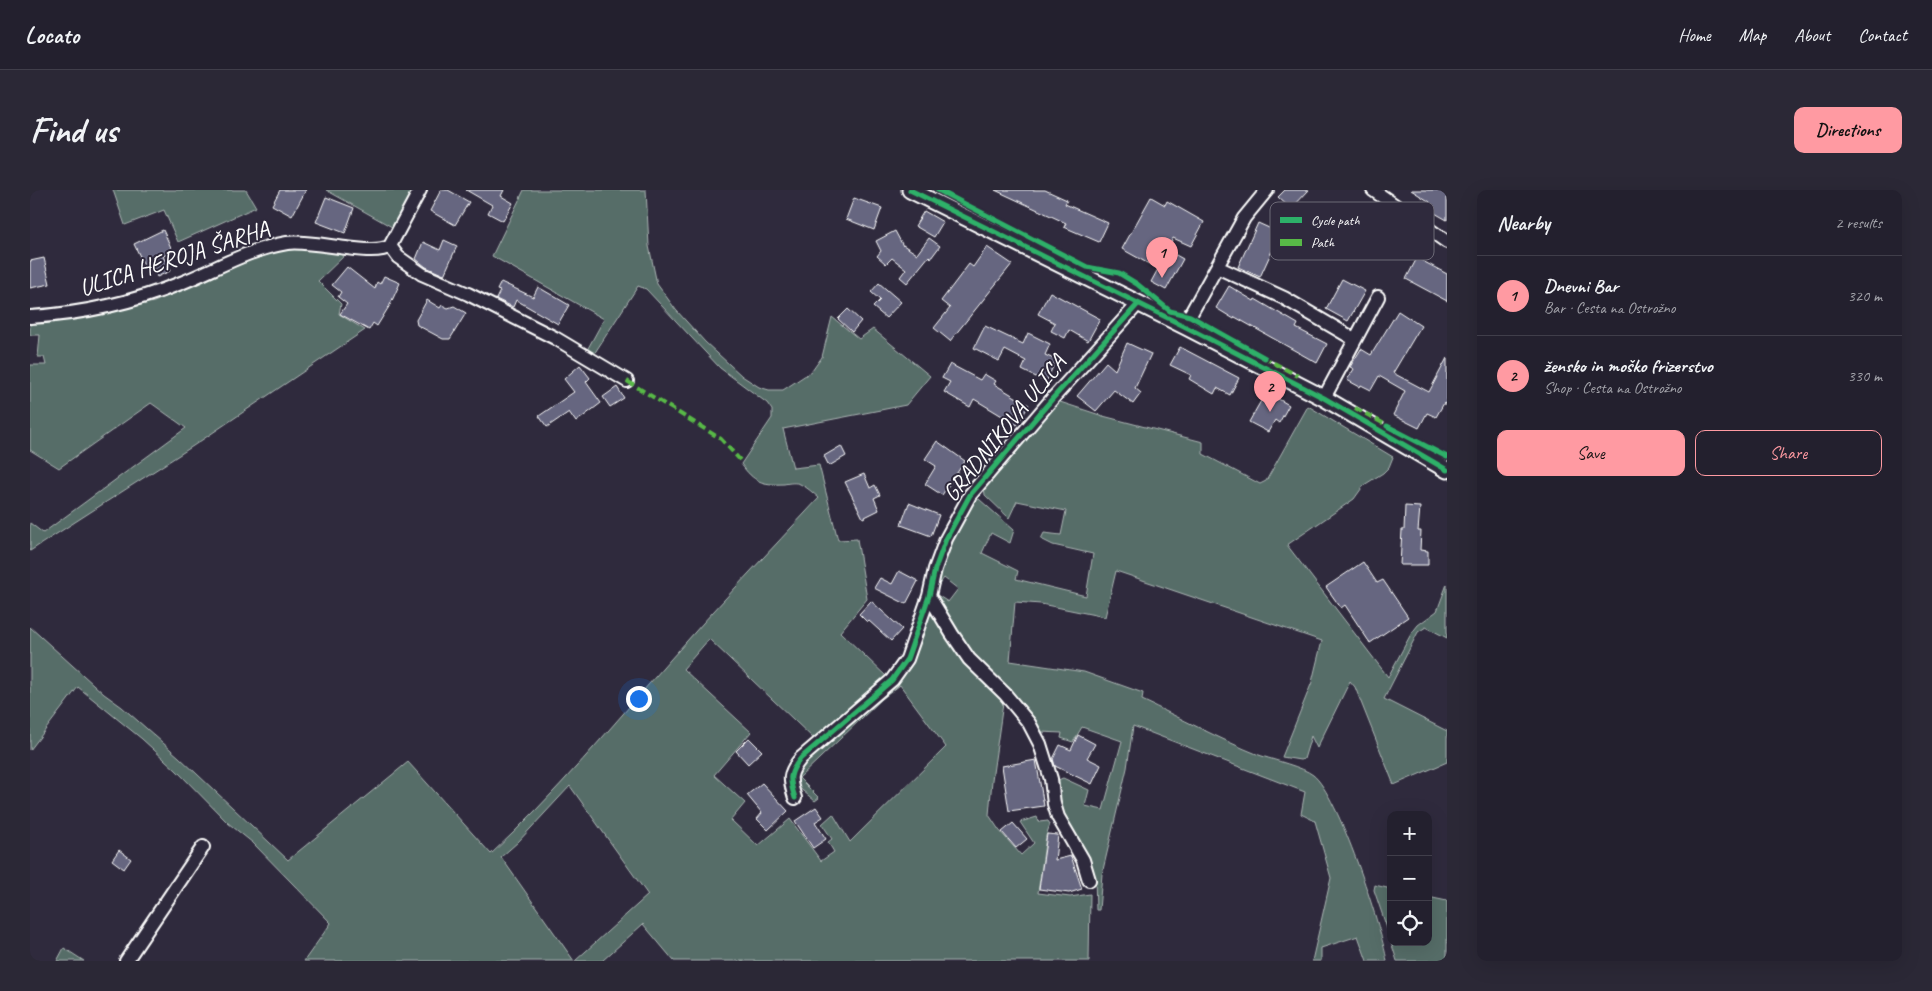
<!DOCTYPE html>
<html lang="en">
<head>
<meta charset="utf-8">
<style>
  :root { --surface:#23202e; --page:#2b2836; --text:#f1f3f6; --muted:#a3a3aa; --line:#403e4a; --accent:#ff9aa2 }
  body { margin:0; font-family:Caveat,sans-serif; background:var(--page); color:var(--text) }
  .controls { position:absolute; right:15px; bottom:15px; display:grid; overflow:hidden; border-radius:10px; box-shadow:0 5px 20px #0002 }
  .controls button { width:45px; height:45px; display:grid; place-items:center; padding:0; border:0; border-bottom:1px solid var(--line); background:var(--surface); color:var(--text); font:25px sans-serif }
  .you { position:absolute; left:608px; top:508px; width:18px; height:18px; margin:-12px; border:4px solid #fff; border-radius:50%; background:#1a73e8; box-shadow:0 0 0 8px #1a73e833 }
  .badge { display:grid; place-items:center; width:32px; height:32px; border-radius:50%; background:var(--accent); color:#111; font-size:16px; font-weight:700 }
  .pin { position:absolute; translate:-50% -41px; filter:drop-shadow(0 1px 2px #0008) }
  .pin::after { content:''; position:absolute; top:26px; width:18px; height:15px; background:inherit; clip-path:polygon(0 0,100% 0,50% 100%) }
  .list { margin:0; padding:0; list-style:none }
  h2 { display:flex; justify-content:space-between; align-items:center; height:65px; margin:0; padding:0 20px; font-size:21px }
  h2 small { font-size:16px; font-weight:400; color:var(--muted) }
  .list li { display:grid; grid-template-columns:32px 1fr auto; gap:15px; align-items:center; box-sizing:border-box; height:80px; padding:0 20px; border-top:1px solid var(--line) }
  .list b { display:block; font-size:19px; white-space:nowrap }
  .list p { margin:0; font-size:16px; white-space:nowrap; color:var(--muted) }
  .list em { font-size:16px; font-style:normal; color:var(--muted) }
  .actions { display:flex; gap:10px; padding:15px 20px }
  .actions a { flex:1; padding:11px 0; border:1px solid var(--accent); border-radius:10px; text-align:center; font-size:18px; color:var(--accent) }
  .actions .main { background:var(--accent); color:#111 }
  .icon { flex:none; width:28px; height:28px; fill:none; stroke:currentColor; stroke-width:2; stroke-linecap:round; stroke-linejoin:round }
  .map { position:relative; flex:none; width:1417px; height:771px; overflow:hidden; border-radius:10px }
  header { display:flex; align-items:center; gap:30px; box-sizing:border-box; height:70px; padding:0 25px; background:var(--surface); border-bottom:1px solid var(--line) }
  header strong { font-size:24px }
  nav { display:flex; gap:28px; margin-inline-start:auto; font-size:18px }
  .intro { display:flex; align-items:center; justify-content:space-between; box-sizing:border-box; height:120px; padding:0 30px }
  h1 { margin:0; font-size:35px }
  .button { padding:12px 22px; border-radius:10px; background:var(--accent); color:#111; font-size:18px; font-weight:700 }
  main { display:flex; gap:30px; padding:0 30px }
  aside { flex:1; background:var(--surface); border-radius:10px; box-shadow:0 5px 20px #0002 }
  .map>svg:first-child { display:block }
  .green { fill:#576d68; stroke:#abb6b4 }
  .building { fill:#666680; stroke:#fff }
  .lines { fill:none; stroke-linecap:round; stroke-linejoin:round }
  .minor-casing { stroke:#fff; stroke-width:16 }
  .tertiary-casing { stroke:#fff; stroke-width:19 }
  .minor { stroke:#2f2a3d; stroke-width:12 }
  .tertiary { stroke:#2f2a3d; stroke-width:15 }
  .quiet { stroke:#58b947; stroke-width:4; stroke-dasharray:8 4; stroke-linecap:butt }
  .cycleway-casing { stroke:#2f2a3d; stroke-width:8 }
  .cycleway { stroke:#2db169; stroke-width:5 }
  .labels { text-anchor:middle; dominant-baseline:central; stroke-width:4; stroke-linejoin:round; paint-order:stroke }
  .street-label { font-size:24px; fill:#fff; stroke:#2f2a3d }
  .key { fill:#2f2a3d; stroke:#6d6a77; stroke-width:1 }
  .key-label { font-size:14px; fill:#fff }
</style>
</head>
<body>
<header>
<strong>Locato</strong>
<nav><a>Home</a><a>Map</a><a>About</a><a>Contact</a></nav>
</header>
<div class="intro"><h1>Find us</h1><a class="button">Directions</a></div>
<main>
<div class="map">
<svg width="1417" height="771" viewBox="0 0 1417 771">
  <rect width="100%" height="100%" fill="#2f2a3d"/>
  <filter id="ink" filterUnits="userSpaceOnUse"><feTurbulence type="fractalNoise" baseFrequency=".02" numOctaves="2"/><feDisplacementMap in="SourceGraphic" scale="10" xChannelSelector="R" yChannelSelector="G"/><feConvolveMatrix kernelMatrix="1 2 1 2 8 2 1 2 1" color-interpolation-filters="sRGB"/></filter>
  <g filter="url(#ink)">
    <path class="green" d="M 83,0 L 216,0 L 226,17 L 148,52 L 134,20 L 95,35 Z
      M 296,0 L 383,0 L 362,37 Z
      M 494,0 L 616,0 L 619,56 L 627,94 L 646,120 L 675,152 L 712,186 L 729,197 L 739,200 L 753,200 L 782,181 L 792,167 L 802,127 L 829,149 L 843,139 L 900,186 L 876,215 L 753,239 L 763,278 L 789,275 L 808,350 L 827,349 L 837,409 L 810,442 L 859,489 L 785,550 L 679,449 L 653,479 L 721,542 L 684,585 L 715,613 L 701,630 L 728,656 L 760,629 L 791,671 L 804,662 L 798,652 L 802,649 L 792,634 L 803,624 L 820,652 L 916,557 L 870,495 L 852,509 L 769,588 L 789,608 L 785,611 L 767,596 L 766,589 L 769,575 L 864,492 L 900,421 L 902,421 L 974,506 L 962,590 L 959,625 L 969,640 L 991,665 L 1004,653 L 990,632 L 1007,627 L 1009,632 L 1018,631 L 1020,634 L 1016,646 L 1008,703 L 1040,707 L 1060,704 L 1059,771 L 644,771 L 613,734 L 572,771 L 545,771 L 618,705 L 540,596 L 488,652 L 471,667 L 544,771 L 274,771 L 301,733 L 223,653 L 198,633 L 146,580 L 112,549 L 48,497 L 0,560 L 0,437 L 74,504 L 92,517 L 149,567 L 258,670 L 378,572 L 461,664 C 525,605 582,536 640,470 C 688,415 739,362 789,308 C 783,303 777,297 770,294 C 766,292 759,293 754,294 C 732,295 724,292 711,274 L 742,228 L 742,220 L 737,213 L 690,178 L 616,99 L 608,96 L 564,164 L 557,160 L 574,129 L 462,66 Z
      M 264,57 L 316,64 L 288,91 L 311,114 L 309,124 L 335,140 L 163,256 L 0,361 L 0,333 L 13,343 L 156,238 L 121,213 L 29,278 L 0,260 L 0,175 L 16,175 L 14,167 L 8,167 L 10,145 L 0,145 L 0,134 L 52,128 L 124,112 L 231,64 Z
      M 1027,211 L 1073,226 L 1173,252 L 1173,264 L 1230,294 L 1236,291 L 1278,216 L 1363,267 L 1359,277 L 1353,283 L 1334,295 L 1324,309 L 1257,355 L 1358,487 L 1381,444 L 1388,435 L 1407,421 L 1417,394 L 1417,448 L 1396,437 L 1388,442 L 1354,509 L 1417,541 L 1417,572 L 1364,595 L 1325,497 L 1320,491 L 1287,558 L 1281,546 L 1274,569 L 1270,570 L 1252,567 L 1282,492 L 1292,451 L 1086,381 L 1075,427 L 1011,414 L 985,412 L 980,471 L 1054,482 L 1113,503 L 1112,510 C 1151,528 1189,549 1229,565 C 1243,570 1273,577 1283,585 C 1308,604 1351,736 1357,771 L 1337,771 L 1328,746 L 1291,758 L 1291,771 L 1282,771 L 1301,688 L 1285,631 L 1271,624 L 1275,602 L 1103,536 L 1097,578 L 1072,684 L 1069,720 L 1066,720 L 1065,687 L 1058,668 L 1047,645 L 1031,622 L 1028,590 L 1033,588 L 1059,600 L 1055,616 L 1073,620 L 1092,551 L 1052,537 L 1043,552 L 1031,548 L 1032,543 L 1011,542 L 923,441 L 904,403 L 918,412 L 928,399 L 914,388 L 908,396 L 906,394 L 909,379 L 940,311 L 949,309 L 984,340 L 980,353 L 961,343 L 952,363 L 988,381 L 986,389 L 1056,406 L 1063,364 L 1023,355 L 1011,349 L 1014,343 L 1031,345 L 1036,321 L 987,311 L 979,328 L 955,305 L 954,296 Z
      M 1345,695 L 1361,699 L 1361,750 L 1344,700 Z
      M 1398,707 L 1417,711 L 1417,771 L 1367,771 L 1361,752 L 1398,752 Z
      M 34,758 L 54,771 L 27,771 Z"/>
    <path class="building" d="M 250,0 L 276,0 L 262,26 L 242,15 Z
      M 411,0 L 418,0 L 439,12 L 425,35 L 400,21 Z
      M 436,0 L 474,0 L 471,6 L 483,13 L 473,31 L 458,23 L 462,15 Z
      M 965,0 L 1015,0 L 1037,10 L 1035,14 L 1078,33 L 1069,52 L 1034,37 L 1036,33 Z
      M 1255,0 L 1279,0 L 1261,19 L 1248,7 Z
      M 1381,0 L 1417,0 L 1417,30 L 1396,18 L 1400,12 Z
      M 296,7 L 324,18 L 315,43 L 286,32 Z
      M 1121,7 L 1135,15 L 1137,11 L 1174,32 L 1161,56 L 1143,48 L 1137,60 L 1153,69 L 1136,100 L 1121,92 L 1128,79 L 1092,59 Z
      M 824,8 L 852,18 L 844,40 L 816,29 Z
      M 894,21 L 913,32 L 904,47 L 885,36 Z
      M 1228,33 L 1250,43 L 1230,87 L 1208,77 Z
      M 133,40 L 143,62 L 133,66 L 140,81 L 127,87 L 121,72 L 114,75 L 104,54 Z
      M 865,41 L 873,56 L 873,55 L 887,64 L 899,48 L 910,56 L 901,68 L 899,66 L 877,93 L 870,87 L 876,79 L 862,68 L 856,74 L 847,66 L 851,61 L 846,51 Z
      M 414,50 L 427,56 L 414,85 L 396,77 L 386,69 L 393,52 L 410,60 Z
      M 957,57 L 982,74 L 920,151 L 904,138 L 920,118 L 911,111 L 939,74 L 943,77 Z
      M 14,68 L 20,94 L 0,98 L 0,71 Z
      M 1387,68 L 1417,84 L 1417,111 L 1376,89 Z
      M 317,77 L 345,99 L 347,92 L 350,94 L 354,86 L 370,93 L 360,115 L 347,136 L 343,133 L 339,140 L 310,124 L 317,114 L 308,107 L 311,102 L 302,95 Z
      M 1312,89 L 1335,101 L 1318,131 L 1296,119 Z
      M 471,92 L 503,107 L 508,97 L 539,115 L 528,134 L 486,110 L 483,117 L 466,109 L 470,101 L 467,100 Z
      M 849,93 L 871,112 L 856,128 L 843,117 L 850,110 L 841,102 Z
      M 1199,96 L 1224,111 L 1225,109 L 1268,134 L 1266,138 L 1297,154 L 1287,173 L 1205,127 L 1204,129 L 1186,118 Z
      M 1020,102 L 1070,129 L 1058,151 L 1039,140 L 1035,148 L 1021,141 L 1025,133 L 1008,124 Z
      M 397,110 L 410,118 L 412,115 L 418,118 L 424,116 L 436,123 L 420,149 L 413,149 L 387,135 L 386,130 Z
      M 818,119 L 831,131 L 822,142 L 808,129 Z
      M 1368,121 L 1391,136 L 1363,183 L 1399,202 L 1417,168 L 1417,215 L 1414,213 L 1406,227 L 1397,223 L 1389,238 L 1363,225 L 1375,201 L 1349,186 L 1341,200 L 1331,195 L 1330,197 L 1317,190 L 1324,179 L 1320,177 L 1331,159 L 1341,165 Z
      M 955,136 L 993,154 L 998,143 L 1020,154 L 1015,165 L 1026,170 L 1016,192 L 992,180 L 996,171 L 975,160 L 969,171 L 944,158 Z
      M 1097,153 L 1121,164 L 1105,198 L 1111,203 L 1103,214 L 1084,200 L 1066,221 L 1047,206 L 1076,172 L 1085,180 Z
      M 1150,157 L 1209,188 L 1200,205 L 1187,198 L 1184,204 L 1159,189 L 1161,185 L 1140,175 Z
      M 920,174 L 950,190 L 954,184 L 966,191 L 964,194 L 999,215 L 987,235 L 944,209 L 940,217 L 914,202 L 920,192 L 912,188 Z
      M 550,175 L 560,188 L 556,192 L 571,213 L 546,232 L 539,222 L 517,237 L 509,226 L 544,202 L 534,189 Z
      M 587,197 L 594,208 L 580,217 L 573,207 Z
      M 1236,202 L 1259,215 L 1249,233 L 1245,230 L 1238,242 L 1219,232 Z
      M 907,251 L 935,271 L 912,305 L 895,294 L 906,276 L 895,269 Z
      M 811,256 L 816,266 L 799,276 L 794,266 Z
      M 834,284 L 840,298 L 845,295 L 850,305 L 844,308 L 849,320 L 833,328 L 815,292 Z
      M 879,313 L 909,325 L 901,346 L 871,335 Z
      M 1375,316 L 1390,317 L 1388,341 L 1391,341 L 1390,360 L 1398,361 L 1398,375 L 1370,375 L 1372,340 L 1374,340 Z
      M 1333,372 L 1347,393 L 1353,390 L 1378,427 L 1340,453 L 1315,415 L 1311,418 L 1296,397 Z
      M 869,381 L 888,391 L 876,414 L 844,398 L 850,388 L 862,394 Z
      M 841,411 L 872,439 L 861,451 L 838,430 L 837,432 L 829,424 Z
      M 1048,545 L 1065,554 L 1057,568 L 1071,575 L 1062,594 L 1025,576 L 1023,569 L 1030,555 L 1041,560 Z
      M 719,548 L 732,561 L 718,574 L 706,561 Z
      M 1006,570 L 1014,616 L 979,621 L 972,576 Z
      M 732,593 L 758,621 L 738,640 L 727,629 L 732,623 L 717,605 Z
      M 786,617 L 793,627 L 785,632 L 796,649 L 783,658 L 765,631 Z
      M 983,633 L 997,649 L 986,658 L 972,642 Z
      M 1017,644 L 1028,645 L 1025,670 L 1041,666 L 1052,699 L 1039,703 L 1009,699 Z
      M 89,660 L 101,669 L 94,679 L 82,670 Z"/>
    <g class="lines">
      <defs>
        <path id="minor" d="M 1343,0 L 1417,52
          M 360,56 L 368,67 L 392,84 L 438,104 L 525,148 L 597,191
          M 1187,77 L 1254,108 L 1324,149
          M 0,127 C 52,124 102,113 151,93 C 186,79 219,59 257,53 C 282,49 344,68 360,56 L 390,0
          M 1154,136 L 1214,28 L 1237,0
          M 1294,208 L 1348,107
          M 899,406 L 922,444 L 939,469 L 975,504 L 999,533 L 1010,554 L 1021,589 L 1024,614 L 1028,627 L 1053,670 L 1059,690
          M 765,608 C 759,589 758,584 771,568 L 862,490 L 877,469 L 899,406 L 905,379 L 916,349 L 940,305 L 1023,208 L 1108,114
          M 96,771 L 173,657"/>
        <path id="tertiary" d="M 880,0 L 1154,136 L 1294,208 L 1417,280"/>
      </defs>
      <use href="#minor" class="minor-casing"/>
      <use href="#tertiary" class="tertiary-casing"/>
      <use href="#minor" class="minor"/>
      <use href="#tertiary" class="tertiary"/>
      <path class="quiet" d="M 1233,167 L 1268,186
        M 597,191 L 691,249 L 710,270
        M 1325,218 L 1360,237"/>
      <defs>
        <path id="cycleway" d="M 880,0 L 1154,136 L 1294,208 L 1417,280
          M 908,0 L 1057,77 L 1089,83 L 1107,94 L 1140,121 L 1160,126 L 1235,168
          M 1357,236 L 1417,267
          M 765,608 C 759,589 758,584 771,568 L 862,490 L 877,469 L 899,406 L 905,379 L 916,349 L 940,305 L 1023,208 L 1108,114"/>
      </defs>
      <use href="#cycleway" class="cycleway-casing"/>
      <use href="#cycleway" class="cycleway"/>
    </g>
  </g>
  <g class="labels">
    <g class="street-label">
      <text transform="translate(144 68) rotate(-18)">ULICA HEROJA ŠARHA</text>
      <text transform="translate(974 238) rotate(-51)">GRADNIKOVA ULICA</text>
    </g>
  </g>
  <rect x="1240" y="12" width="164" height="58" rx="8" class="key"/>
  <rect x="1250" y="27" width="22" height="6" fill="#2db169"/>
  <rect x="1250" y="49" width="22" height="7" fill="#58b947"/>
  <g class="key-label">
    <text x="1281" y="35">Cycle path</text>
    <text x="1281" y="57">Path</text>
  </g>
</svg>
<div class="controls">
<button>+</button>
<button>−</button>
<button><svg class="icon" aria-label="locate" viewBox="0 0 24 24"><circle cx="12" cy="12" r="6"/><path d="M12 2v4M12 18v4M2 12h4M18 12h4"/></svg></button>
</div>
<div class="you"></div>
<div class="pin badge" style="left:1132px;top:88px">1</div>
<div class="pin badge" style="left:1240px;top:222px">2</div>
</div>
<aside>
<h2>Nearby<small>2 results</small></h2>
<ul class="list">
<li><span class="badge">1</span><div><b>Dnevni Bar</b><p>Bar · Cesta na Ostrožno</p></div><em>320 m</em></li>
<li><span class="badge">2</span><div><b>žensko in moško frizerstvo</b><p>Shop · Cesta na Ostrožno</p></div><em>330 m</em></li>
</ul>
<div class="actions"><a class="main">Save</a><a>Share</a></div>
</aside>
</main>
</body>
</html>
